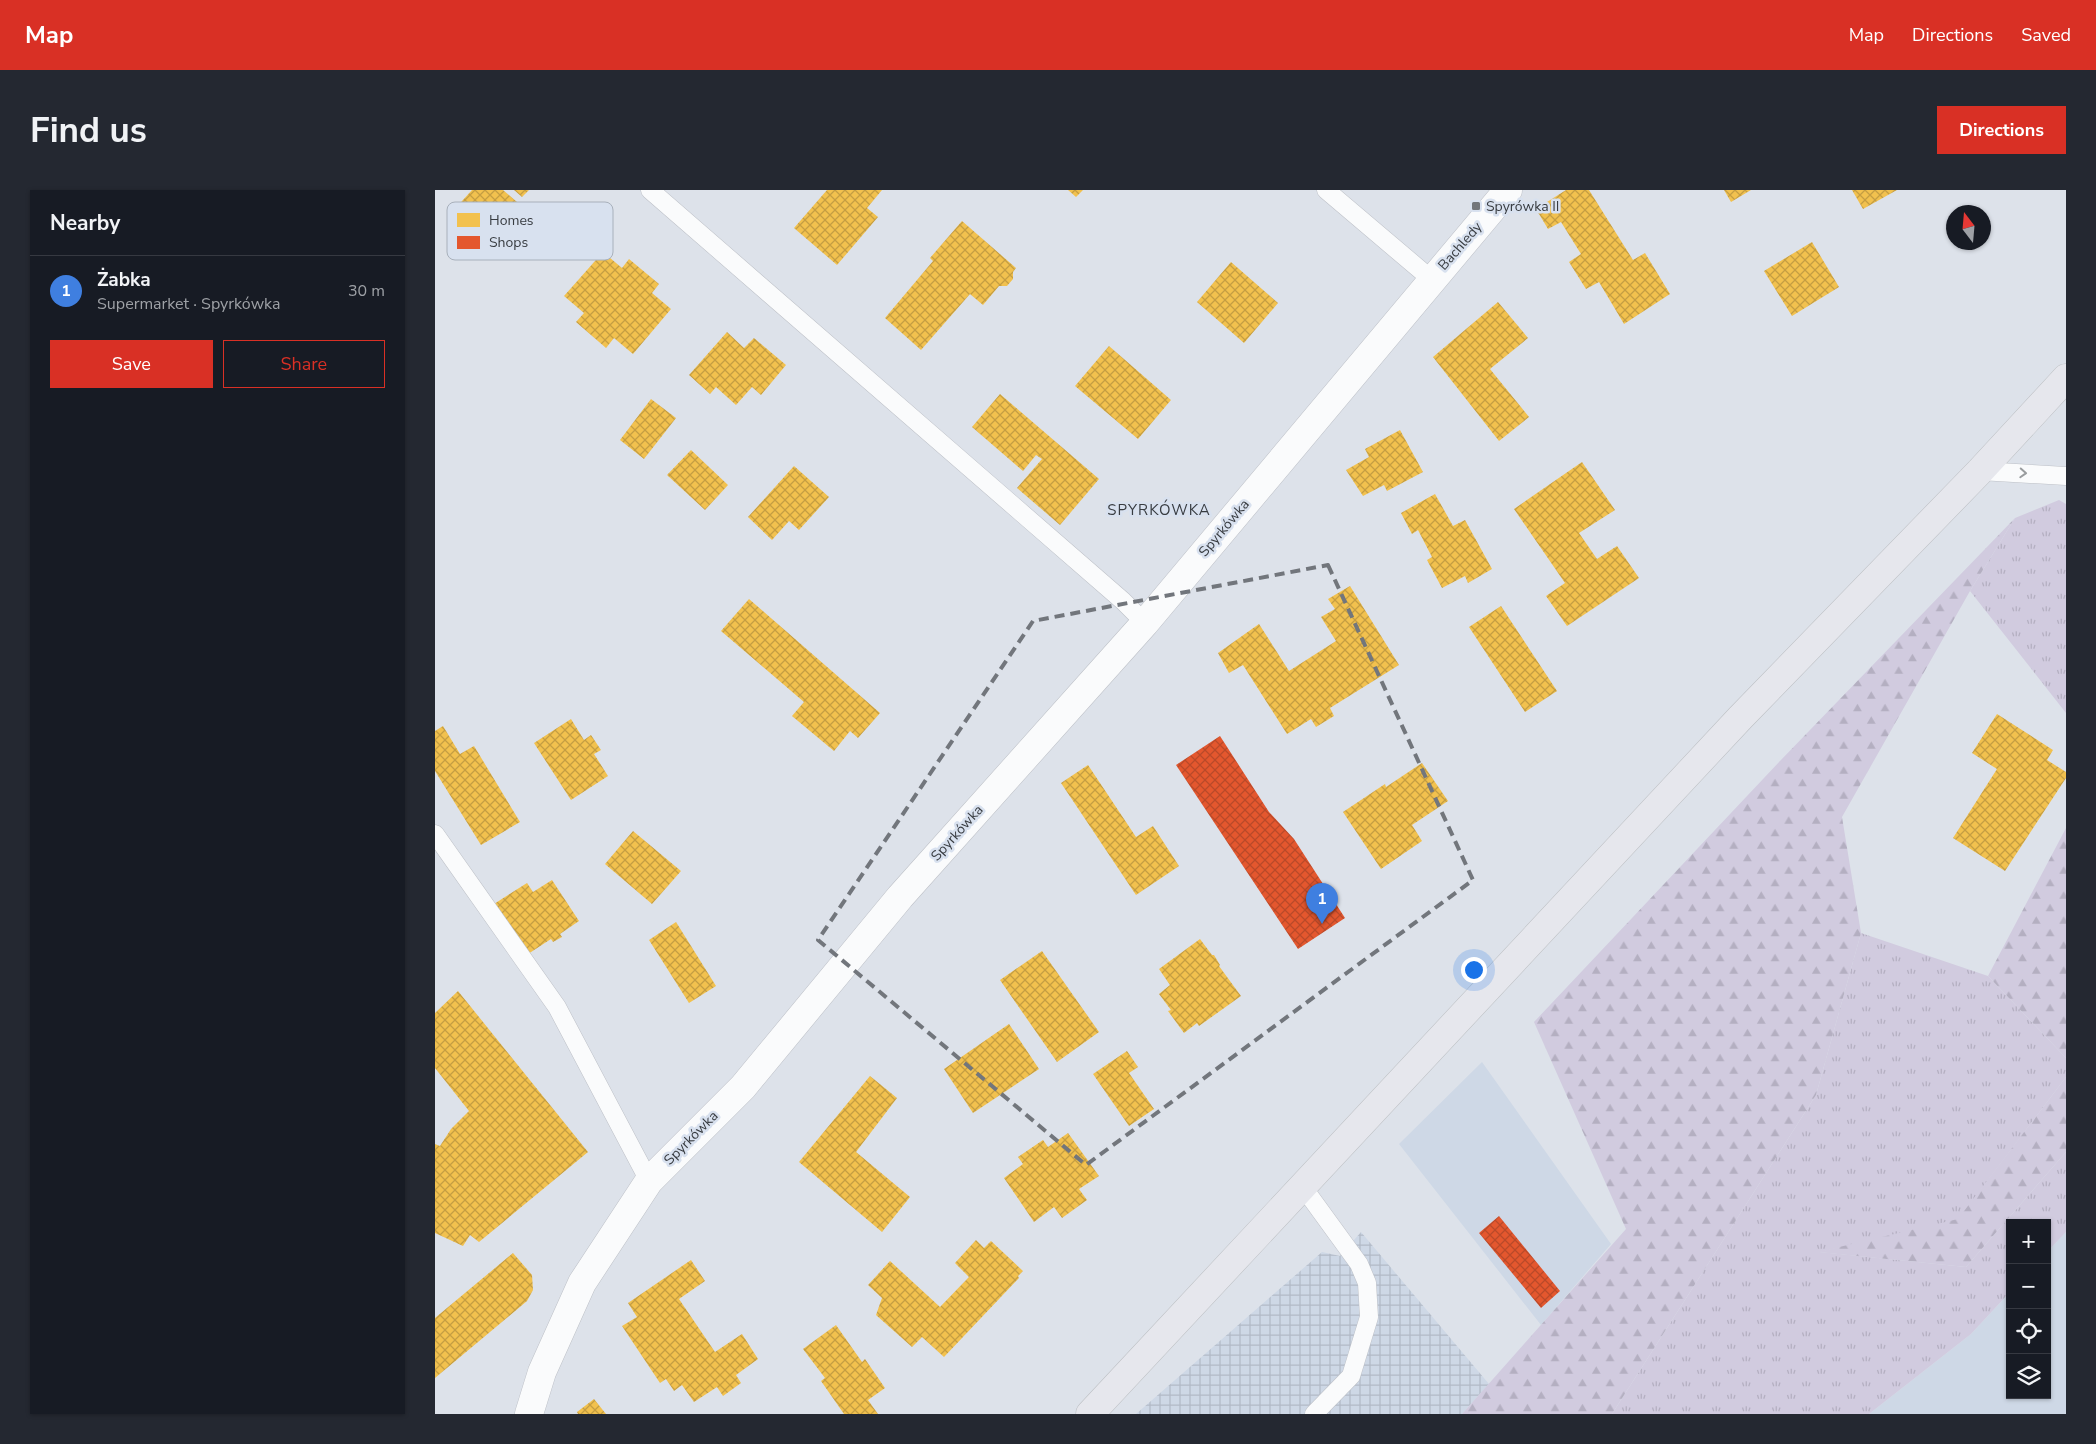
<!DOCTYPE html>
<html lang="en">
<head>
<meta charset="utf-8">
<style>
  :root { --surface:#171b24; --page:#242831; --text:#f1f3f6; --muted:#9ea1a6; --line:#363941; --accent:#d93025 }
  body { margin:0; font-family:"Nunito Sans",sans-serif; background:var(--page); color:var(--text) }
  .controls { position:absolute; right:15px; bottom:15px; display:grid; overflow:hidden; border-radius:0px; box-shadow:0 1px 4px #0004 }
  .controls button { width:45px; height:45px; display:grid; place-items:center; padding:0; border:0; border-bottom:1px solid var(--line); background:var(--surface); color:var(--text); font:25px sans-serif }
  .compass { position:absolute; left:1511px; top:15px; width:45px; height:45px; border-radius:50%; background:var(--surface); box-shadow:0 1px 4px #0004; rotate:344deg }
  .you { position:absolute; left:1038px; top:779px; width:18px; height:18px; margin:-12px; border:4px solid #fff; border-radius:50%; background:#1a73e8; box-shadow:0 0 0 8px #1a73e833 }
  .badge { display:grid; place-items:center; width:32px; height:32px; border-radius:50%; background:var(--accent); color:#fff; font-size:16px; font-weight:700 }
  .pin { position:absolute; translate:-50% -41px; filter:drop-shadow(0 1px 2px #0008) }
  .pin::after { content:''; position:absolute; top:26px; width:18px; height:15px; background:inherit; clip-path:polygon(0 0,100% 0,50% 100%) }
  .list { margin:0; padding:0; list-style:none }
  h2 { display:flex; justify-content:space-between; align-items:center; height:65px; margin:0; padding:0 20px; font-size:21px }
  h2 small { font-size:16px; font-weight:400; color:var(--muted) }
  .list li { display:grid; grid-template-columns:32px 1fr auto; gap:15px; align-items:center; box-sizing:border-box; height:70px; padding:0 20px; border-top:1px solid var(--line) }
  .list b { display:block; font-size:19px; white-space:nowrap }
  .list p { margin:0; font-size:16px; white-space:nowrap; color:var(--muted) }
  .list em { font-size:16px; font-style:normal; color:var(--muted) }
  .actions { display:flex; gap:10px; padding:15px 20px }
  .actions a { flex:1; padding:11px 0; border:1px solid var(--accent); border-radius:0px; text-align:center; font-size:18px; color:var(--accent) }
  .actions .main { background:var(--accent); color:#fff }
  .icon { flex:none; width:28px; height:28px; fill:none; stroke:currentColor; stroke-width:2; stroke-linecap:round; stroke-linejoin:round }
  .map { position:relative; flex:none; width:1631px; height:1224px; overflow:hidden; border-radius:0px }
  header { display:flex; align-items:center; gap:30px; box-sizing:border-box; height:70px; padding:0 25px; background:var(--accent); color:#fff }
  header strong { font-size:24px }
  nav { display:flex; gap:28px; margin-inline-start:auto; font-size:18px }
  .intro { display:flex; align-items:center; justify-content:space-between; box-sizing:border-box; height:120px; padding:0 30px }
  h1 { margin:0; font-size:35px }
  .button { padding:12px 22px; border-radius:0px; background:var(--accent); color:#fff; font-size:18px; font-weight:700 }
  main { display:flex; gap:30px; padding:0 30px }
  aside { flex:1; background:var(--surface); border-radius:0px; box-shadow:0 1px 4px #0004 }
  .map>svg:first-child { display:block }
  .built { fill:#ced8e6 }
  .industrial { fill:url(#industrial-grid) }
  .grass { fill:url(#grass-tufts) }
  .forest { fill:url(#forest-firs) }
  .homes { fill:url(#homes-cross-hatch) }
  .shops { fill:url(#shops-cross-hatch) }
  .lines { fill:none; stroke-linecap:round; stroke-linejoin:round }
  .lane-casing { stroke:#bdc0c7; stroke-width:19 }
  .street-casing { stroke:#bdc0c7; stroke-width:29 }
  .primary-casing { stroke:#bcbfc3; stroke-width:29 }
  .lane { stroke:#fafbfc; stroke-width:18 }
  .street { stroke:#fafbfc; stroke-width:28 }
  .primary { stroke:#e6e7ed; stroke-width:28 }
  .oneway { stroke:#999c9e }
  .marked { fill:none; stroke:#72767c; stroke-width:4; stroke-dasharray:10 6; stroke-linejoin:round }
  .poi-dot { fill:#72767c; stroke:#d8e1ef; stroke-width:2 }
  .labels { text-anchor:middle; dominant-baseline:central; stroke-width:5; stroke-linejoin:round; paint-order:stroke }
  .poi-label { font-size:14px; fill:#383c41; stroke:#d8e1ef; text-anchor:start }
  .street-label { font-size:14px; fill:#383c41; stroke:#d8e1ef }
  .neighbourhood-label { font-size:15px; letter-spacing:1px; fill:#383c41; stroke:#d8e1ef }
  .key { fill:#d8e1ef; stroke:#a8b0bb; stroke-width:1 }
  .key-label { font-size:14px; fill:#383c41 }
</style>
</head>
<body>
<header>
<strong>Map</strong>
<nav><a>Map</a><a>Directions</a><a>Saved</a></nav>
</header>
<div class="intro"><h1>Find us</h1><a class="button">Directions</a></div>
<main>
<aside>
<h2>Nearby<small></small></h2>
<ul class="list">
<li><span class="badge" style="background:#3f7fe0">1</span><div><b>Żabka</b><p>Supermarket · Spyrkówka</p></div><em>30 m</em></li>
</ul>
<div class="actions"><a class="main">Save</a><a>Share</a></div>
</aside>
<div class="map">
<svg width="1631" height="1224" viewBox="0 0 1631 1224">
  <defs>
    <pattern id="industrial-grid" width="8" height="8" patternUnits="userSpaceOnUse" patternTransform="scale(1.25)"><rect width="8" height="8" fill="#ced8e6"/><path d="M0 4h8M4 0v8" fill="none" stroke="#b2bac6"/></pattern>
    <pattern id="grass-tufts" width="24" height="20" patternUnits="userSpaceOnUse" patternTransform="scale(1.25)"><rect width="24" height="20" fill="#d1cbdf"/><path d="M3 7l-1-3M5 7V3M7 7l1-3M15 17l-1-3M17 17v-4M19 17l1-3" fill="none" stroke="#b4afc1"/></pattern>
    <pattern id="forest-firs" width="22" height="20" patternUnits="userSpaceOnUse" patternTransform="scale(1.25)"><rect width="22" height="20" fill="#d1cbdf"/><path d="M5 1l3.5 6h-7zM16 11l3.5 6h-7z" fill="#b4afc1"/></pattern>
    <pattern id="homes-cross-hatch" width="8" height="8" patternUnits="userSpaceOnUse" patternTransform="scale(1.25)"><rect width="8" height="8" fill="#f2c14e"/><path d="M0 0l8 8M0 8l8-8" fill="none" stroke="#c59e42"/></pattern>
    <pattern id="shops-cross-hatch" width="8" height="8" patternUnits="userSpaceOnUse" patternTransform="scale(1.25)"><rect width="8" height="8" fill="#e4572e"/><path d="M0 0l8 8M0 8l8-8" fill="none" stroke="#ba4929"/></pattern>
  </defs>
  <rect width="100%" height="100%" fill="#dde2ea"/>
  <path class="built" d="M 1047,872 L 1176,1054 L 1106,1135 L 964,954 Z
    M 1631,1042 L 1631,1224 L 1434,1224 L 1536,1144 L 1575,1102 L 1575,1205 L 1612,1205 L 1612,1062 Z"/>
  <path class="industrial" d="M 926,1042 L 1054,1194 L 1027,1224 L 701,1224 L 887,1062 L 905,1066 Z"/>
  <path class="grass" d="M 1624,310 L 1631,314 L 1631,523 L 1535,401 L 1580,328 Z
    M 1426,743 L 1553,786 L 1631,868 L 1631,887 L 1523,1030 L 1385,1062 L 1531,1077 L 1631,962 L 1631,1042 L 1612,1062 L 1612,1033 L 1575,1033 L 1575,1102 L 1536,1144 L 1434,1224 L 1177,1224 L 1381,905 Z"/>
  <path class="forest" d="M 1580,328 L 1535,401 L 1407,627 L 1426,743 L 1381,905 L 1177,1224 L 1027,1224 L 1191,1039 L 1099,832 L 1345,571 Z
    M 1631,638 L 1631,868 L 1553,786 Z
    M 1631,887 L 1631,962 L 1531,1077 L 1383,1062 L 1523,1029 Z"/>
  <path class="homes" d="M 37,0 L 68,0 L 97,25 L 64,64 L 17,22 Z
    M 79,0 L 94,0 L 87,7 Z
    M 392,0 L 447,0 L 432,18 L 443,27 L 402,75 L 359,38 Z
    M 633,0 L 648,0 L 641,7 Z
    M 1131,0 L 1154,0 L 1198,70 L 1210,63 L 1235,104 L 1189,134 L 1164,92 L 1151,99 L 1134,72 L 1146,64 L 1126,32 L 1113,39 L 1101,19 Z
    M 1289,0 L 1316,0 L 1296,12 Z
    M 1417,0 L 1462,0 L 1428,19 Z
    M 527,31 L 581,78 L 578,82 L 578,89 L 572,96 L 564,96 L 548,115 L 535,104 L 486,160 L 450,128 L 498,71 L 495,68 Z
    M 1377,52 L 1404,97 L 1357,126 L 1329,81 Z
    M 168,62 L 187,78 L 194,69 L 224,94 L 217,103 L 236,119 L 198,164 L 179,148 L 171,158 L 141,132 L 149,123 L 129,106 Z
    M 796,72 L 843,113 L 809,153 L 762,112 Z
    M 1063,112 L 1093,148 L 1055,179 L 1094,227 L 1064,251 L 998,167 Z
    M 292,142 L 309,158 L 319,148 L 351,175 L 326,205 L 317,197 L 301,215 L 281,197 L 275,204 L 254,185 Z
    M 674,156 L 736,210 L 703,249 L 640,196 Z
    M 565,204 L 664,289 L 625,335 L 582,298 L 607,269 L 601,265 L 588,281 L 537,237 Z
    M 216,209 L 241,228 L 209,269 L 185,250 Z
    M 965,240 L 988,282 L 952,301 L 949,295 L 928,306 L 911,280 L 934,267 L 930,259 Z
    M 256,260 L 293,295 L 270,320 L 232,285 Z
    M 1147,272 L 1180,320 L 1144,343 L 1162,369 L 1182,356 L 1204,388 L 1132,436 L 1111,406 L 1130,393 L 1079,319 Z
    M 359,276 L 394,307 L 364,340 L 354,331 L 337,350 L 313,327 Z
    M 1000,304 L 1018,336 L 1030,330 L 1057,379 L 1033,393 L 1030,386 L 1007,398 L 992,370 L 997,367 L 983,340 L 977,344 L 966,323 Z
    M 915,396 L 964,475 L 895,518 L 899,526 L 881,537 L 876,529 L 852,544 L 808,475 L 794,483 L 783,463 L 824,434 L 854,481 L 901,451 L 886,427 L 900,419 L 893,409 Z
    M 314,409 L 445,523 L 423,548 L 415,541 L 399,561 L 357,526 L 369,512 L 286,441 Z
    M 1066,416 L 1122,501 L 1090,522 L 1034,437 Z
    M 1562,524 L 1618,560 L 1612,570 L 1631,582 L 1631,588 L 1570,681 L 1518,648 L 1562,579 L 1537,563 Z
    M 136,529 L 149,550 L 156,545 L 166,560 L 159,564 L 173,586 L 136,610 L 99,553 Z
    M 8,536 L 25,564 L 39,556 L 85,632 L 46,655 L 0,581 L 0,541 Z
    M 987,573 L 1013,611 L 977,635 L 987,651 L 946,679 L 908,622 L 950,594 L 951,597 Z
    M 653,575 L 701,647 L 718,636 L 744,676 L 701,705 L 626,593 Z
    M 198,641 L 246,681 L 217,714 L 170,674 Z
    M 117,690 L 144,731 L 125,744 L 127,747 L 118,752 L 116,749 L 93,764 L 59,714 L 92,693 L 98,702 Z
    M 241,732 L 281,796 L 254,813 L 214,750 Z
    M 765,749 L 777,765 L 779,765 L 785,775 L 784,776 L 806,806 L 764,836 L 762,833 L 749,843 L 733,821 L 736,820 L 724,804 L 735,795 L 724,779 Z
    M 607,761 L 664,842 L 622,872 L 565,790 Z
    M 23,801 L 153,962 L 44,1052 L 35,1045 L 28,1056 L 0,1043 L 0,954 L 5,956 L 16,939 L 34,921 L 0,878 L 0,823 Z
    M 574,834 L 604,879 L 538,923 L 509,879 Z
    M 692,861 L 703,877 L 694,883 L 719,919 L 694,936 L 658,884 Z
    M 435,886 L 462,908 L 421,962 L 475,1007 L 447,1042 L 364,972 Z
    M 633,943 L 664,986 L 644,999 L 652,1010 L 627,1028 L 619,1017 L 599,1032 L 569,988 L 588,974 L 583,967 L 608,950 L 613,957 Z
    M 541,1050 L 549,1058 L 556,1051 L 588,1081 L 583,1086 L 584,1088 L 509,1167 L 487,1147 L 477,1157 L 441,1125 L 447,1108 L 433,1095 L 455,1071 L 505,1117 L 534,1087 L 520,1073 Z
    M 78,1063 L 97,1085 L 98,1100 L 92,1111 L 0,1188 L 0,1128 Z
    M 256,1070 L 270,1091 L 244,1109 L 280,1162 L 307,1144 L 323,1169 L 301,1185 L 306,1193 L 288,1206 L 282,1197 L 259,1212 L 247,1195 L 239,1201 L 231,1189 L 225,1193 L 187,1136 L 202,1127 L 193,1113 Z
    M 401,1135 L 427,1172 L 430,1169 L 450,1198 L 433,1210 L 443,1224 L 409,1224 L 386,1191 L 390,1188 L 368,1159 Z
    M 159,1209 L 171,1224 L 143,1224 L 142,1222 Z"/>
  <path class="shops" d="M 785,546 L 834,622 L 859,649 L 910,728 L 863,759 L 741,575 Z
    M 1064,1026 L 1125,1101 L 1106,1118 L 1044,1043 Z"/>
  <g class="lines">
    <defs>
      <path id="lane" d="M 215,0 L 688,411 L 710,433
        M 891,0 L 996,89
        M 1545,281 L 1631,286
        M 0,644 L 122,817 L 214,991
        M 868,997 L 924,1074 L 932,1093 L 934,1127 L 916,1186 L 879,1224"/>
      <path id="street" d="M 94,1224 L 107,1182 L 147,1093 L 214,991 L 308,897 L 465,707 L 710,433 L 1073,0"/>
      <path id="primary" d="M 655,1224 L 1305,528 L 1545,281 L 1631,188"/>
    </defs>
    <use href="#lane" class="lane-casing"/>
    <use href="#street" class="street-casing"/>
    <use href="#primary" class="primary-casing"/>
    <use href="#lane" class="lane"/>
    <use href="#street" class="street"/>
    <use href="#primary" class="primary"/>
  </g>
  <defs><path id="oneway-chevron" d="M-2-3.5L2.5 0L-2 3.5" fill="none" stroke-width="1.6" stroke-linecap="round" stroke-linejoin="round" transform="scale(1.25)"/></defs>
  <use class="oneway" href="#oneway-chevron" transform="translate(1588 283) rotate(3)"/>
  <path class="marked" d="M 893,375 L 1038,690 L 651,975 L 383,750 L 598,431 Z"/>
  <rect class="poi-dot" x="1036" y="11" width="10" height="10" rx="2.5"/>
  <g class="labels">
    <g class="poi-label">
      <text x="1051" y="16">Spyrówka II</text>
    </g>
    <g class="street-label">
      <text transform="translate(1025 56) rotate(-49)">Bachledy</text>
      <text transform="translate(789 338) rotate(-50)">Spyrkówka</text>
      <text transform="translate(522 643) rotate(-48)">Spyrkówka</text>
      <text transform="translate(256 948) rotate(-45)">Spyrkówka</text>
    </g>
    <g class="neighbourhood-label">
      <text x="724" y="320">SPYRKÓWKA</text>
    </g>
  </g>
  <rect x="12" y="12" width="166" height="58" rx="8" class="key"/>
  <rect x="22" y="23" width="23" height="14" fill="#f2c14e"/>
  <rect x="22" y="46" width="23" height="13" fill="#e4572e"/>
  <g class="key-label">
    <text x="54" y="35">Homes</text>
    <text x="54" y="57">Shops</text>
  </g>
</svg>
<div class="controls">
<button>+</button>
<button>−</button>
<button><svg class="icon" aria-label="locate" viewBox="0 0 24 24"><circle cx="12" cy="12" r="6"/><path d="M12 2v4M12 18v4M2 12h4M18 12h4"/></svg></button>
<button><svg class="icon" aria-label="layers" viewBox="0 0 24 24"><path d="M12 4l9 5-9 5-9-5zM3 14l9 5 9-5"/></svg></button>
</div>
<svg class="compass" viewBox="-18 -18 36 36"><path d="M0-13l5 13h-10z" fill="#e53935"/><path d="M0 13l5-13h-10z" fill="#9ea1a6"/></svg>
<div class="you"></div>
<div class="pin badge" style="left:887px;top:734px;background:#3f7fe0">1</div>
</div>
</main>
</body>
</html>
